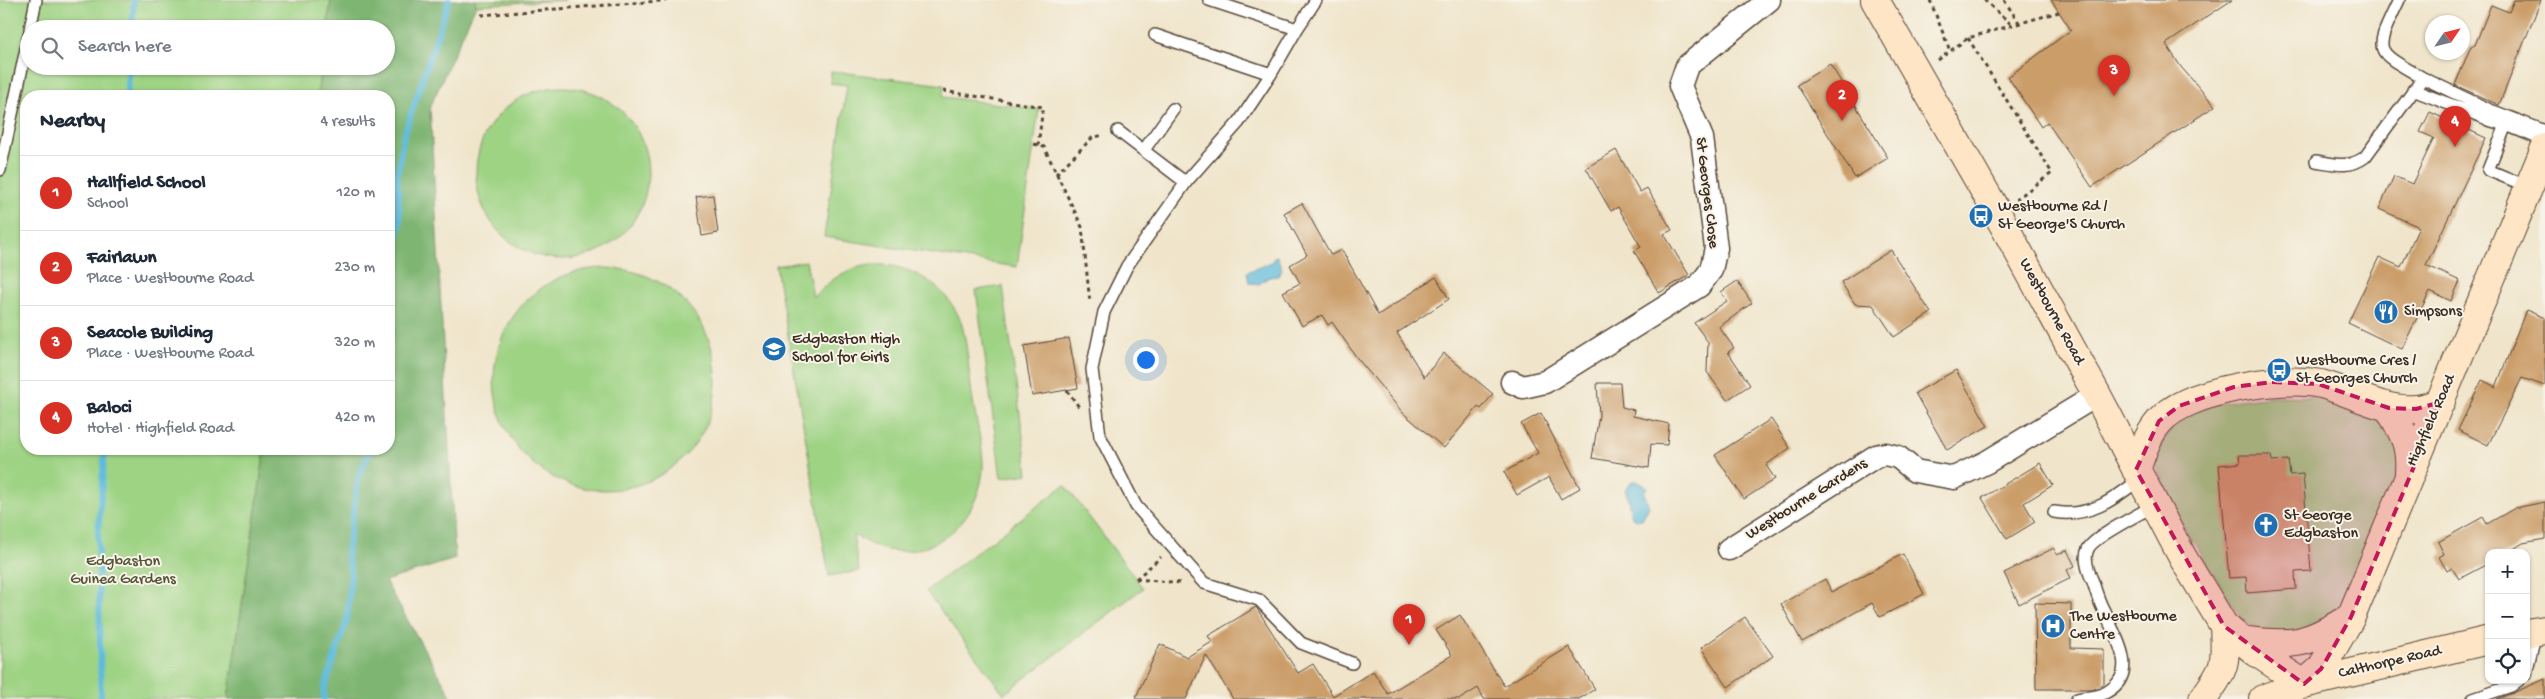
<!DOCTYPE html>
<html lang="en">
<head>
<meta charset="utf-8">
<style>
  :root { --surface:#fff; --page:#f2f2f3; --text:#1f2937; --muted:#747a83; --line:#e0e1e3; --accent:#d93025 }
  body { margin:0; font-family:"Gochi Hand",sans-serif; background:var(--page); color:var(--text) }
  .controls { position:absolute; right:15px; bottom:15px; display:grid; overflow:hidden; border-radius:10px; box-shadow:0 1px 4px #0004 }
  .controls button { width:45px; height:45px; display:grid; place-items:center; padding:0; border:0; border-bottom:1px solid var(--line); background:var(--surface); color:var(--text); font:25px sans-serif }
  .compass { position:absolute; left:2425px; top:15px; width:45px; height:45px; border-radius:50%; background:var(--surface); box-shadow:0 1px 4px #0004; rotate:55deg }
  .you { position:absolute; left:1145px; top:359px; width:18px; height:18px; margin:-12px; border:4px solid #fff; border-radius:50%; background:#1a73e8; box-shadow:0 0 0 8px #1a73e833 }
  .badge { display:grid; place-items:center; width:32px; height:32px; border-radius:50%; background:var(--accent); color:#fff; font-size:16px; font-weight:700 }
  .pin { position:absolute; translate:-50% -41px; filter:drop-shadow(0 1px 2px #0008) }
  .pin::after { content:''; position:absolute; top:26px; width:18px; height:15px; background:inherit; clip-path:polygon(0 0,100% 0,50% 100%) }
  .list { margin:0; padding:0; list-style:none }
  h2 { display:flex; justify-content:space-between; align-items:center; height:65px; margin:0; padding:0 20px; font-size:21px }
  h2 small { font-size:16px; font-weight:400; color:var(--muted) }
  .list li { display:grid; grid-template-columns:32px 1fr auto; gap:15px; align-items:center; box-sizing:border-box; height:75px; padding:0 20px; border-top:1px solid var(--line) }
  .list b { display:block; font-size:19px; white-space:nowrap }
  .list p { margin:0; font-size:16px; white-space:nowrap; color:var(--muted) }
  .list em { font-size:16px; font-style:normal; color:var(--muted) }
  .icon { flex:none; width:28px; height:28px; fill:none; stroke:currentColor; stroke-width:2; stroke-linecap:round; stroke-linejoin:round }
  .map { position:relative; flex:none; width:2545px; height:699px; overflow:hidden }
  .search { position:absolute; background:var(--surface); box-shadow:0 1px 4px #0004; left:20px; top:20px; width:375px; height:55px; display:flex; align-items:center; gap:12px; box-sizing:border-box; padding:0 18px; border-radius:28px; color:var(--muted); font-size:19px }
  .panel { position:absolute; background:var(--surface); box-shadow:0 1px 4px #0004; left:20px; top:90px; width:375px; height:365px; border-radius:20px }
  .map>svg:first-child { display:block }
  .green { fill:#9ed384; stroke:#6c7e51 }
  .forest { fill:#7eb572; stroke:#5c7048 }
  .water { fill:#5ebbdc; stroke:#4c727d }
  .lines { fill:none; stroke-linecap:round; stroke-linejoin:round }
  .stream { stroke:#5ebbdc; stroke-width:6 }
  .building { fill:#cb9d69 }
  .service-casing { stroke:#564638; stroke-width:14 }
  .minor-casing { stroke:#564638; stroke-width:25 }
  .secondary-casing { stroke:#564638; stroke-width:30 }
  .path { stroke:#564638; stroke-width:3; stroke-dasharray:4 4; stroke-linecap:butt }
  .service { stroke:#fff; stroke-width:11 }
  .minor { stroke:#fff; stroke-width:22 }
  .secondary { stroke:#fde5c5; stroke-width:28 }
  .marked { fill:#c2185b; fill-opacity:0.2; stroke:#c2185b; stroke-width:4; stroke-dasharray:10 6; stroke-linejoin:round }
  .labels { text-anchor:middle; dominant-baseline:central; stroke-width:4; stroke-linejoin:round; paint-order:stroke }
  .street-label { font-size:16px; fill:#3b2a1e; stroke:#f7f3e8 }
  .poi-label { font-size:16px; fill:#3b2a1e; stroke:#f7f3e8; text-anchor:start }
  .park-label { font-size:16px; fill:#545438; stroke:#f7f3e8 }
</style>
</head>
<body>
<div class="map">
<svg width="2545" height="699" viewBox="0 0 2545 699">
  <rect width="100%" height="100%" fill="#f7f3e8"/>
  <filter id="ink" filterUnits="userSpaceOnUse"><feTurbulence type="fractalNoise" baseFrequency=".02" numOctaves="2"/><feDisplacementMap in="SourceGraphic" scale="10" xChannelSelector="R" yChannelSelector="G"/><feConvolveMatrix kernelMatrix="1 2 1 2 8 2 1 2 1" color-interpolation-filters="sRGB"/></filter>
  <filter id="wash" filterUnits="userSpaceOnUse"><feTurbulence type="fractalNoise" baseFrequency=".0096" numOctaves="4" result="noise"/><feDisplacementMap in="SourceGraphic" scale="20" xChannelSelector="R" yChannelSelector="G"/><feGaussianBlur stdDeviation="1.12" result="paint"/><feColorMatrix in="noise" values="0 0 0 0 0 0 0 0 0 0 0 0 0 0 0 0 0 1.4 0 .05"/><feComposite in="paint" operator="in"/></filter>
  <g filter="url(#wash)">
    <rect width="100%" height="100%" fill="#f0e5cb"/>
    <path class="green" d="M 0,0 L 331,0 L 327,29 L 29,29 L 29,66 L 321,66 L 317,96 L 26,96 L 26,449 L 265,449 L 228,699 L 0,699 Z
      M 475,0 L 565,0 L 476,5 Z
      M 831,71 L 944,85 L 943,97 L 1039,109 L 1017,267 L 824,237 L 847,85 L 830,83 Z
      M476 173a86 86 0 1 1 172 0a86 86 0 1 1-172 0Z
      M 806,261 L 813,297 C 825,286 836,275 853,269 C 895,254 946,281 961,322 C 968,343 969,379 973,401 C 976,421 984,450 983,469 C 979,517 939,558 888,550 C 877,549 864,540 853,535 L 859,571 L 829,576 L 776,266 Z
      M494 379a111 111 0 1 1 222 0a111 111 0 1 1-222 0Z
      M 1003,286 L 1028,474 L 1001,478 L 976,290 Z
      M 2271,396 L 2318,397 L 2353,403 L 2388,419 L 2404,455 L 2342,607 L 2327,624 L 2294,633 L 2264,631 L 2243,621 L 2183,525 L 2155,462 C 2173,403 2217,403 2271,396 Z
      M 1065,485 L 1143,588 L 1004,694 L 926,591 Z"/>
    <path class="forest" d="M 331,0 L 475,0 L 476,5 L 430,107 L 455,559 L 385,581 L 453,699 L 228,699 L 265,449 L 389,449 L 389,96 L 317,96 L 321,66 L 386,66 L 386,29 L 327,29 Z"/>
    <path class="water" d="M 1277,256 L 1282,269 L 1278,276 L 1269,277 L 1259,284 L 1249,283 L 1247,272 L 1272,262 L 1274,257 Z
      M 1632,481 L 1637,481 L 1647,487 L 1644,492 L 1649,507 L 1642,519 L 1635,520 C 1627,513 1631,500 1625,490 Z"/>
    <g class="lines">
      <path class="stream" d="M 132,29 L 134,0
        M 127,96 L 130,66
        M 389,287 L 400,221 L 397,179 L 403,138 L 449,0
        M 101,699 L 98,532 L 105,449
        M 324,699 L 324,690 L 347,620 L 351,575 L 347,553 L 359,475 L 371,449"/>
    </g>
    <g id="blocks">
      <path class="building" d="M 2051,0 L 2232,0 L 2166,44 L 2181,67 L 2215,106 L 2092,187 L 2047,122 L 2041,127 L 2008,77 L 2071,30 Z
        M 2514,0 L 2541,0 L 2499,105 L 2455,85 L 2471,46 L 2475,45 L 2491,5 L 2509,12 Z
        M 1830,64 L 1888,158 L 1855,178 L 1797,85 Z
        M 2430,112 L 2486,138 L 2426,265 L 2460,281 L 2451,301 L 2430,291 L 2402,349 L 2348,323 L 2379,257 L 2401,267 L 2419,227 L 2379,209 L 2394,176 L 2412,184 L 2434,138 L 2420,132 Z
        M 1616,150 L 1640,192 L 1647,188 L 1672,230 L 1664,234 L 1689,275 L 1659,293 L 1634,251 L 1641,247 L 1618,207 L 1611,211 L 1586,168 Z
        M 713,195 L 718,233 L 702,236 L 696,197 Z
        M 1302,203 L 1331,255 L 1342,250 L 1378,315 L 1436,277 L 1449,299 L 1397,333 L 1424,377 L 1444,353 L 1493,394 L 1481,409 L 1478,407 L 1444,448 L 1403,413 L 1357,358 L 1332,322 L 1328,325 L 1322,315 L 1302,326 L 1283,292 L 1300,283 L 1290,265 L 1307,255 L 1284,213 Z
        M 1891,250 L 1931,313 L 1894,337 L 1873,305 L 1855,304 L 1841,282 Z
        M 1737,281 L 1752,303 L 1719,327 L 1734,348 L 1728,352 L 1750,385 L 1727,400 L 1707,372 L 1708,342 L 1694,323 L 1727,301 L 1721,292 Z
        M 2526,310 L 2545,318 L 2545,386 L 2522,378 L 2488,445 L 2458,430 L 2482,380 L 2496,387 Z
        M 1069,338 L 1078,388 L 1032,396 L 1024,346 Z
        M 1956,370 L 1988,426 L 1947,450 L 1915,393 Z
        M 1597,383 L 1620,383 L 1622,407 L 1634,410 L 1633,416 L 1669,424 L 1667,445 L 1651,444 L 1649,468 L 1592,458 L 1599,415 Z
        M 1541,413 L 1580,488 L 1561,499 L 1549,477 L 1517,495 L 1504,472 L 1538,453 L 1521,424 Z
        M 1771,419 L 1790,448 L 1766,465 L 1775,479 L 1744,499 L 1715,455 Z
        M 2239,455 L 2271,455 L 2272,461 L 2288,460 L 2290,475 L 2303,474 L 2311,571 L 2295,572 L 2296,589 L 2247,593 L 2246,577 L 2229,578 L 2219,465 L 2240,463 Z
        M 2040,463 L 2053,485 L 2024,503 L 2035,522 L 2007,539 L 1982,498 Z
        M 2545,502 L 2545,539 L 2523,543 L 2507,553 L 2489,553 L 2489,563 L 2459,579 L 2452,568 L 2447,571 L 2439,557 L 2444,554 L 2438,542 L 2483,517 L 2487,524 L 2515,508 Z
        M 2054,548 L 2057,555 L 2067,550 L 2075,566 L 2067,570 L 2071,578 L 2019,604 L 2004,573 Z
        M 1903,554 L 1924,594 L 1880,617 L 1872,603 L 1802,642 L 1781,604 L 1825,579 L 1832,592 Z
        M 2035,603 L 2071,604 L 2071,648 L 2104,649 L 2104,684 L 2094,689 L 2036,689 Z
        M 1256,607 L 1298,673 L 1313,664 L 1333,696 L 1373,671 L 1388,694 L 1452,655 L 1436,630 L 1460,615 L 1504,686 L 1569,647 L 1595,689 L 1579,699 L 1484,699 L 1478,688 L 1460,699 L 1233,699 L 1206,655 L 1186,699 L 1135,699 L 1160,644 L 1187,657 L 1212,642 L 1208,636 Z
        M 1745,617 L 1773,656 L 1728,687 L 1701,648 Z
        M 2545,679 L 2545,699 L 2497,699 L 2513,693 Z"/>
    </g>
  </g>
  <g filter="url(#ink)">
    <use href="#blocks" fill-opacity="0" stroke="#564638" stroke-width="1"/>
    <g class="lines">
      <defs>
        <path id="service" d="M 1209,0 L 1297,29 L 1316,0
          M 30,29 L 36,0
          M 1155,35 L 1271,74 L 1297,29
          M 2423,78 L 2488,109
          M 2413,90 L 2485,118
          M 2493,111 L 2545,131
          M 2488,120 L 2506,125
          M 1118,131 L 1181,179 L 1187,181 L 1239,122 L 1271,74
          M 1144,150 L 1173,109
          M 2316,161 C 2334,164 2349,169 2365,157 L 2423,78 C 2372,49 2374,53 2399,0
          M 0,170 L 29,35
          M 1187,181 L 1127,266 L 1104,312 L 1092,369 L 1100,436 L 1136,506 L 1204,583 L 1259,600 L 1301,643 L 1352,663
          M 2529,187 L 2488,170 L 2506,125 L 2545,141
          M 2054,512 C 2089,518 2114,500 2141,478
          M 2526,674 L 2536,631
          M 2077,699 C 2085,697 2096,697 2103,694 C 2143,675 2115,637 2104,611 C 2099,602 2096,592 2093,582 C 2089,573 2083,559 2088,549 C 2093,537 2142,513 2155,505
          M 2473,699 L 2511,686 L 2519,680"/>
        <path id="minor" d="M 1512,382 L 1523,387 L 1545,382 L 1699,286 L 1711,270 L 1716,248 L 1702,138 L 1680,86 L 1687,66 L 1769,0
          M 1729,549 L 1876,456 L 1885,454 L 1898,457 L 1915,471 L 1954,478 L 1987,462 L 2097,395"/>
        <path id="secondary" d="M 1875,0 L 1991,202 L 2097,395 L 2183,558 L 2224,626 L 2256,652 L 2304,684
          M 2389,408 C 2403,433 2411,443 2409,473
          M 2136,470 C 2142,453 2147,436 2159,422 C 2185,390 2282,375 2321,384 C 2352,392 2383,412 2416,409 C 2424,409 2433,405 2441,402
          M 2526,633 L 2545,630
          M 2241,640 C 2293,647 2307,645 2351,617
          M 2304,684 L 2321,669 L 2351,617 L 2545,148
          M 2203,699 C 2226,667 2226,666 2224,626
          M 2263,699 L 2304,684 L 2489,640"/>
      </defs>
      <use href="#service" class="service-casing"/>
      <use href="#minor" class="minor-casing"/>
      <use href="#secondary" class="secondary-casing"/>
      <path class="path" d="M 1930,0 L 1950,51
        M 1984,0 L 2012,25
        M 2004,0 L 2020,24
        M 481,15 L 672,0
        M 1968,38 L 2052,173 L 2015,200
        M 1938,60 L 1968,38 L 2059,12
        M 943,91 L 1043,107 L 1038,146
        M 1034,144 L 1044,147 L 1082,227 L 1090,303
        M 1056,174 L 1092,138 L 1103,135
        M 1067,390 L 1079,407
        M 1136,579 L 1182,583
        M 1136,579 L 1161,557"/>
      <use href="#service" class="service"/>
      <use href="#minor" class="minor"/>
      <use href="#secondary" class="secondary"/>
    </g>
  </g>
  <path class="marked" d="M 2272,382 L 2318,384 L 2389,408 L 2416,409 L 2441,402 L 2351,617 L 2321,669 L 2304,684 L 2224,626 L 2136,470 L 2159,421 L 2179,406 L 2234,387 Z"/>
  <defs>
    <symbol id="bus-disc" viewBox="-11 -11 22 22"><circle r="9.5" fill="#1f6fb2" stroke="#f7f3e8"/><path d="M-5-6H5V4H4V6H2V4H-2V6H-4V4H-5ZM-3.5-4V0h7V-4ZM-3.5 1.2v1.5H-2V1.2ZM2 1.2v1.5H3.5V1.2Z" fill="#fff"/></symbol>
    <symbol id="restaurant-disc" viewBox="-11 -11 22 22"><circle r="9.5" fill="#1f6fb2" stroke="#f7f3e8"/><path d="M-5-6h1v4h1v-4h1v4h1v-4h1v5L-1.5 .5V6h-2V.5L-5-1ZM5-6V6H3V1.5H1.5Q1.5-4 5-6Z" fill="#fff"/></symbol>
    <symbol id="school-disc" viewBox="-11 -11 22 22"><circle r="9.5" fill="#1f6fb2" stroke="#f7f3e8"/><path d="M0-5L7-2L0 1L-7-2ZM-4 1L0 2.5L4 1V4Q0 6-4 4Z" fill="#fff"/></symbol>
    <symbol id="church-disc" viewBox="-11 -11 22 22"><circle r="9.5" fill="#1f6fb2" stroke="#f7f3e8"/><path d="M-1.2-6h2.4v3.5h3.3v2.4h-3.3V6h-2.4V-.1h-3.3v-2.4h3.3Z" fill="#fff"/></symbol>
    <symbol id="hospital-disc" viewBox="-11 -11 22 22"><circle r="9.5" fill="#1f6fb2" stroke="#f7f3e8"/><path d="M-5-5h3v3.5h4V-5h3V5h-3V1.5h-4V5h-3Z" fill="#fff"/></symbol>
  </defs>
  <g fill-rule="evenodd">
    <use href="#bus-disc" x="1967" y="202" width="28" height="28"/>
    <use href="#restaurant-disc" x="2372" y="298" width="28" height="28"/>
    <use href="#school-disc" x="760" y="335" width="28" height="28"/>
    <use href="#bus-disc" x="2265" y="356" width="28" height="28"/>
    <use href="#church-disc" x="2252" y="511" width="28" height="28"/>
    <use href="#hospital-disc" x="2039" y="612" width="28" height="28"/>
  </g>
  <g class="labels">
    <g class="street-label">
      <text transform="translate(1706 193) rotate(83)">St Georges Close</text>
      <text transform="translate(2051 312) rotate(61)">Westbourne Road</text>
      <text transform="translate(2432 421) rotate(-66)">Highfield Road</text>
      <text transform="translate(1807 500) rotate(-32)">Westbourne Gardens</text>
      <text transform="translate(2390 663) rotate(-13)">Calthorpe Road</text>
    </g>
    <g class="poi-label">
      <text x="1998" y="207">Westbourne Rd /<tspan x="1998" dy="18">St George'S Church</tspan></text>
      <text x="2404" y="312">Simpsons</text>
      <text x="792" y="340">Edgbaston High<tspan x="792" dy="18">School for Girls</tspan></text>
      <text x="2296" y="361">Westbourne Cres /<tspan x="2296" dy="18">St Georges Church</tspan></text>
      <text x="2284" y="516">St George<tspan x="2284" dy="18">Edgbaston</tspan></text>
      <text x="2070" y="617">The Westbourne<tspan x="2070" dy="18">Centre</tspan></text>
    </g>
    <g class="park-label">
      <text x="123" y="562">Edgbaston<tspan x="123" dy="18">Guinea Gardens</tspan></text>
    </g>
  </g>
</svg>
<div class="controls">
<button>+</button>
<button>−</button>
<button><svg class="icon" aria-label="locate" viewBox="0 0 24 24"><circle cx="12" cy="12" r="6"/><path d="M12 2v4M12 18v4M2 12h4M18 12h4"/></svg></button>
</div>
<svg class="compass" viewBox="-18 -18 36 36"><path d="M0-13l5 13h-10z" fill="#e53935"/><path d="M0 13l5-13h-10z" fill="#747a83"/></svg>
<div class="you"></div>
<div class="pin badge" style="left:1409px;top:645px">1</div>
<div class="pin badge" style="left:1842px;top:121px">2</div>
<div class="pin badge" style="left:2114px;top:96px">3</div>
<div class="pin badge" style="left:2455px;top:147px">4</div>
<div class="search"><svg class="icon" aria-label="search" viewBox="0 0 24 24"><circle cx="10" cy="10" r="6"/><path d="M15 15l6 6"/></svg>Search here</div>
<section class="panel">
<h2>Nearby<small>4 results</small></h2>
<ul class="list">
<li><span class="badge">1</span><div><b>Hallfield School</b><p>School</p></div><em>120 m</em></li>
<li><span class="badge">2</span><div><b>Fairlawn</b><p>Place · Westbourne Road</p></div><em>230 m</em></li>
<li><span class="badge">3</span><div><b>Seacole Building</b><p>Place · Westbourne Road</p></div><em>320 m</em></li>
<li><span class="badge">4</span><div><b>Baloci</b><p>Hotel · Highfield Road</p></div><em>420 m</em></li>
</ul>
</section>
</div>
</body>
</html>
